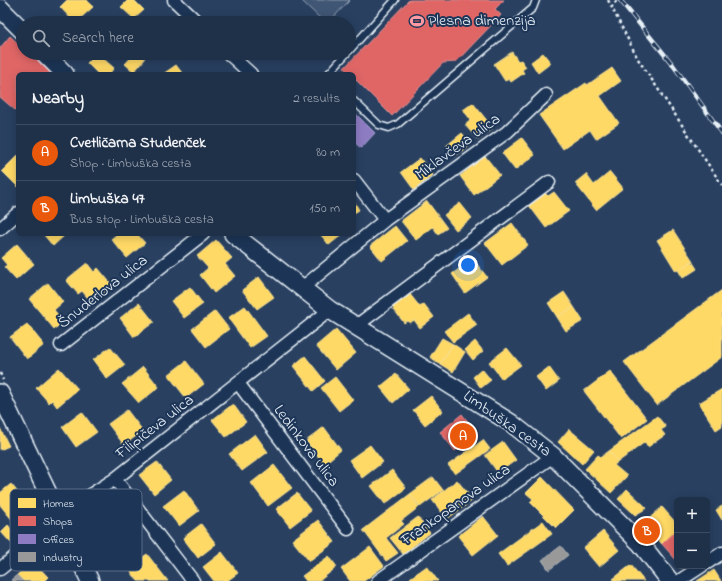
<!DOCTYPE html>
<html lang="en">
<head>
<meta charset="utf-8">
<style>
  :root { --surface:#1f3049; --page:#273850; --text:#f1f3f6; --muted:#a1a9b4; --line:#3c4b61; --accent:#ea580c }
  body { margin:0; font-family:"Indie Flower",sans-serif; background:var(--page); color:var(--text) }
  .controls { position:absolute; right:12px; bottom:12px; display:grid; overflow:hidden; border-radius:6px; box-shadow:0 2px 10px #0003 }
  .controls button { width:36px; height:36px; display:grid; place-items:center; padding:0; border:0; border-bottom:1px solid var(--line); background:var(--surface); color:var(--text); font:20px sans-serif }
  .you { position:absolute; left:468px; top:265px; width:14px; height:14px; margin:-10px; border:3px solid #fff; border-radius:50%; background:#1a73e8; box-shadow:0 0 0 6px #1a73e833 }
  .badge { display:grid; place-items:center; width:26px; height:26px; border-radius:50%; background:var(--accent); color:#fff; font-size:13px; font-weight:700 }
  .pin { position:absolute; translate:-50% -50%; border:2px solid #fff; box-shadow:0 1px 4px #0006 }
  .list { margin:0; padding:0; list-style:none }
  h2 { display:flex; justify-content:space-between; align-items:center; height:52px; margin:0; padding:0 16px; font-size:17px }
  h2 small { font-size:13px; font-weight:400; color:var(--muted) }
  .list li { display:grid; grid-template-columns:26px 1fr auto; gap:12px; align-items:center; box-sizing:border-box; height:56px; padding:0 16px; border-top:1px solid var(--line) }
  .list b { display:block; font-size:15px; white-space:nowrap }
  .list p { margin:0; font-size:13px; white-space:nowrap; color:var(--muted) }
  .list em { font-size:13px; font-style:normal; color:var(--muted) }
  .icon { flex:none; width:22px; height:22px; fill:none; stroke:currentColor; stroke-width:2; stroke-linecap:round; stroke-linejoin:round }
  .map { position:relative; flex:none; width:722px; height:581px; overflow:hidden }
  .search { position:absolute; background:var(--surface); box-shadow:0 2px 10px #0003; left:16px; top:16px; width:340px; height:44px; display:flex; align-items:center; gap:10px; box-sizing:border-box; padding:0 14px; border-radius:22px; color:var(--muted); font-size:15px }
  .panel { position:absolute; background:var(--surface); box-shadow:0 2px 10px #0003; left:16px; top:72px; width:340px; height:164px; border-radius:6px }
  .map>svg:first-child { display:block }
  .green { fill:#415774; stroke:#94a4b6 }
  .homes { fill:#ffd966; stroke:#f8e092 }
  .shops { fill:#e06666; stroke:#e29092 }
  .offices { fill:#8e7cc3; stroke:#a99fd3 }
  .industry { fill:#999; stroke:#b1b3b6 }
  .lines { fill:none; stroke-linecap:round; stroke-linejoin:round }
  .lane-casing { stroke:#e8f1f8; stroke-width:9 }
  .street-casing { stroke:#e8f1f8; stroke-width:15 }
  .secondary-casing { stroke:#e8f1f8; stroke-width:20 }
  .path { stroke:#e8f1f8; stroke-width:2.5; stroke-dasharray:3 3; stroke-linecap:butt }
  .lane { stroke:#1d3557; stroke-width:6 }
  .street { stroke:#1d3557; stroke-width:12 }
  .secondary { stroke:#1d3557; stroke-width:17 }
  .rail-casing { stroke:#e8f1f8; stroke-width:4.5 }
  .rail { stroke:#1d3557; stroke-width:3; stroke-dasharray:9; stroke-linecap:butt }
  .labels { text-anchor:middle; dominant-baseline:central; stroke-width:4; stroke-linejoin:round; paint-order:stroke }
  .poi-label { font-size:16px; fill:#e8f1f8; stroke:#1d3557; text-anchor:start }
  .street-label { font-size:16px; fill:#e8f1f8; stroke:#1d3557 }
  .key { fill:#1d3557; stroke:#5a6d87; stroke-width:1 }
  .key-label { font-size:11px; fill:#e8f1f8 }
</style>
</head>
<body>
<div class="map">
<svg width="722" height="581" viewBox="0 0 722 581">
  <rect width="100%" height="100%" fill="#294061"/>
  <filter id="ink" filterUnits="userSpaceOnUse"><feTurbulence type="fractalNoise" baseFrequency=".025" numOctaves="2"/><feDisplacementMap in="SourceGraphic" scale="8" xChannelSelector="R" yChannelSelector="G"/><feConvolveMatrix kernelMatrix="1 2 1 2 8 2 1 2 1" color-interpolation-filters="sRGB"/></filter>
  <g filter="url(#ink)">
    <path class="green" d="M 301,0 L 350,0 L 328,23 L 325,23 Z"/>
    <path class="homes" d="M 67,0 L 87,0 L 93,7 L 75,23 L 60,7 Z
      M 128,0 L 134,0 L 144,10 L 134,19 L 121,7 Z
      M 512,52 L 518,61 L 521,60 L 526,67 L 522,70 L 524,73 L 511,82 L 509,79 L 505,81 L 494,64 Z
      M 97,53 L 114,68 L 109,74 L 98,74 L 87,63 Z
      M 110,53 L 121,53 L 115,58 Z
      M 135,53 L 138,53 L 145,59 L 134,72 L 125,64 Z
      M 543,53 L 551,63 L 538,73 L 531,62 Z
      M 176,65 L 183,74 L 163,74 Z
      M 612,68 L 621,81 L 600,96 L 619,123 L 596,139 L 590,130 L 563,149 L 539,115 L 586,83 L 587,85 Z
      M 473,103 L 493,128 L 478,140 L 465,125 L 471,120 L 463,110 Z
      M 462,133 L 471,144 L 454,157 L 446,146 Z
      M 522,138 L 535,155 L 515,170 L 502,153 Z
      M 18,155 L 18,187 L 2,171 Z
      M 485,156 L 500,175 L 474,195 L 460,176 Z
      M 420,158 L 433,175 L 414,190 L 401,172 Z
      M 610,172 L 623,188 L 596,210 L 575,183 L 586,174 L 594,185 Z
      M 544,192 L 548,196 L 554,192 L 569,211 L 546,228 L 528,204 Z
      M 354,201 L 359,210 L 354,213 Z
      M 427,201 L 447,228 L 438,234 L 433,227 L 416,240 L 401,221 Z
      M 460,203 L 472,218 L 456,230 L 444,215 Z
      M 512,223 L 528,245 L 502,265 L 485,243 Z
      M 395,226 L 407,241 L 382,261 L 370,246 Z
      M 673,230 L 693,261 L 676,271 L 657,240 Z
      M 43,234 L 66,234 L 53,246 Z
      M 117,234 L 137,234 L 145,243 L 127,258 L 111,239 Z
      M 320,234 L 343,234 L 329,245 Z
      M 216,240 L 232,258 L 225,264 L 235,276 L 214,293 L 200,275 L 208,268 L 197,256 Z
      M 17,244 L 34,264 L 16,280 L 4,267 L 7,265 L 1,258 Z
      M 473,259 L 487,277 L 465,293 L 452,274 Z
      M 692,261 L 697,269 L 683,278 L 678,270 Z
      M 87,263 L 94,272 L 98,268 L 113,286 L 92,303 L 82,291 L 78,294 L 66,280 Z
      M 259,277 L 274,297 L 257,309 L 242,290 Z
      M 48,283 L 63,302 L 54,310 L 64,322 L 54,329 L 29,299 Z
      M 190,287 L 203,304 L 184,318 L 171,301 Z
      M 722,290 L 722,357 L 657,405 L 624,362 Z
      M 564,292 L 574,307 L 557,317 L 548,303 Z
      M 409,293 L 420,307 L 424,304 L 434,317 L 420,328 L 414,320 L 410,323 L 407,321 L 404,323 L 392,307 Z
      M 139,303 L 154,322 L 134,337 L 120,318 Z
      M 245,306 L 267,336 L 250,348 L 228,318 Z
      M 574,307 L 583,321 L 566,331 L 557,317 Z
      M 215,311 L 229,329 L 206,347 L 192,329 Z
      M 468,313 L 477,325 L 453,342 L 444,331 Z
      M 27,324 L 44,345 L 27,359 L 10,337 Z
      M 336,329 L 356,353 L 336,370 L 316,346 Z
      M 442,338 L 453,344 L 440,364 L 430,357 Z
      M 475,341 L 483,351 L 473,360 L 465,350 Z
      M 453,344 L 465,352 L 453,372 L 440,364 Z
      M 110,347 L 125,365 L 107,379 L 93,360 Z
      M 507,348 L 521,365 L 502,379 L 489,362 Z
      M 305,356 L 325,381 L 313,391 L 293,366 Z
      M 186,361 L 204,384 L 186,398 L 168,375 Z
      M 143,367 L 159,387 L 139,403 L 122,384 Z
      M 549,367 L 559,381 L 546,391 L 536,377 Z
      M 59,368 L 78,389 L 57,407 L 52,400 L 49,403 L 36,388 Z
      M 482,369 L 491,380 L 481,388 L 473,377 Z
      M 610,371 L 647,419 L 621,439 L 584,391 Z
      M 396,374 L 409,389 L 393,403 L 380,387 Z
      M 335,377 L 353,400 L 339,411 L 321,388 Z
      M 722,389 L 722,426 L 716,430 L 699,403 Z
      M 431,396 L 443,411 L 425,425 L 413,410 Z
      M 233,404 L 246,422 L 226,437 L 212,420 Z
      M 127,410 L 143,431 L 124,445 L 108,424 Z
      M 82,412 L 97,432 L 76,447 L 62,427 Z
      M 657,416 L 666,427 L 661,430 L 665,435 L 648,447 L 645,442 L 618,462 L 609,451 Z
      M 324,427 L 341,450 L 324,464 L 306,441 Z
      M 0,428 L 9,446 L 0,450 Z
      M 569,429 L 594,450 L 582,464 L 558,442 Z
      M 255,434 L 268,452 L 242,471 L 229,454 Z
      M 483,440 L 490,449 L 455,474 L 448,465 Z
      M 503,442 L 516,460 L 498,473 L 485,455 Z
      M 370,445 L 383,462 L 362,478 L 349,460 Z
      M 609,451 L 618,462 L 614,465 L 627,476 L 611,493 L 585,469 L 598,455 L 601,457 Z
      M 157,462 L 171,480 L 154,494 L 139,475 Z
      M 274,465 L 292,488 L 268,506 L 251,483 Z
      M 392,470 L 406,488 L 385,504 L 371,486 Z
      M 433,477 L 443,490 L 420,507 L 410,494 Z
      M 542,477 L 574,510 L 556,528 L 530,502 L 533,499 L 526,493 Z
      M 457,480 L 473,500 L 447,519 L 432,500 Z
      M 11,484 L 31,508 L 14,522 L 0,505 L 0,493 Z
      M 627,489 L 647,508 L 635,515 L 618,499 Z
      M 184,490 L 199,511 L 179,526 L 163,506 Z
      M 297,493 L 311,511 L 290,527 L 276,509 Z
      M 410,494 L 419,507 L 401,521 L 404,524 L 386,538 L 398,553 L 386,561 L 363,530 Z
      M 722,506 L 722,520 L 716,510 Z
      M 662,507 L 677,524 L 677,530 L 662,544 L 643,524 Z
      M 483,516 L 498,535 L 473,555 L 458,536 Z
      M 418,517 L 430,533 L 403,554 L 390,538 Z
      M 318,520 L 335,542 L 309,561 L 292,540 Z
      M 543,521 L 552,534 L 507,566 L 498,554 Z
      M 201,524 L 216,544 L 198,558 L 183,538 Z
      M 8,525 L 18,537 L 11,543 L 1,532 Z
      M 603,531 L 619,550 L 599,567 L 583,548 Z
      M 370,547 L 384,566 L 364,581 L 350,581 L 341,569 Z
      M 222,552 L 238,573 L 227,581 L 214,581 L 203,567 Z
      M 147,554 L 168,581 L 138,581 L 128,568 Z
      M 329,556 L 337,567 L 319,581 L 306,581 L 302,576 Z
      M 33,561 L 48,577 L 44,581 L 23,581 L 17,575 Z
      M 631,565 L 644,581 L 615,581 L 613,579 Z
      M 427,566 L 438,581 L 412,581 L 410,578 Z
      M 714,570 L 721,581 L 697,581 Z"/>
    <path class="shops" d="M 409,0 L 504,0 L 495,9 L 501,15 L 456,62 L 443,63 L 392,116 L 354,78 L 354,74 L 350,74 L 344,68 Z
      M 10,36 L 23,48 L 23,53 L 29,53 L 50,72 L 48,74 L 18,74 L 18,107 L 15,110 L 0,97 L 0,48 Z
      M 462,414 L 477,433 L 455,451 L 440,432 Z
      M 677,530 L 677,561 L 662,544 Z"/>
    <path class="offices" d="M 354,112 L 375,133 L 361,148 L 354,142 Z"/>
    <path class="industry" d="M 561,546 L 568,555 L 549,570 L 542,560 Z
      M 17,575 L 23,581 L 12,581 L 11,580 Z"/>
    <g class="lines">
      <defs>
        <path id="lane" d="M 349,51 L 395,0
          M 328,74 L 347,53
          M 354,101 L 379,125 L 389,128 L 398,124 L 533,8 L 536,0"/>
        <path id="street" d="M 174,0 L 198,23
          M 228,53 L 251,74
          M 354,180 L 385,220
          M 0,229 L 18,213
          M 302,288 L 385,220 L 507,132 L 546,95
          M 356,326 L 549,182
          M 61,345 L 203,234
          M 238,383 L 348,529
          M 115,479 L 193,581
          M 707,563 L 722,553
          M 0,569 L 60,520 L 73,506 L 115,479 L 330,310
          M 378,581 L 553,456
          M 679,581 L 702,566"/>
        <path id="secondary" d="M 0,8 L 23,31
          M 44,53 L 65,74
          M 233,234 L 330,310 L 511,423 L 553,456 L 641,544 L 670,581
          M 0,393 L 90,581"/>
      </defs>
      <use href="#lane" class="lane-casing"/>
      <use href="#street" class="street-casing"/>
      <use href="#secondary" class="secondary-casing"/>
      <path class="path" d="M 608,0 L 638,59 L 722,185
        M 611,8 L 617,0
        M 0,373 L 3,380"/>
      <use href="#lane" class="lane"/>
      <use href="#street" class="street"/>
      <use href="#secondary" class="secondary"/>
      <defs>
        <path id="rail" d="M 620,0 L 673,65 L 722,133"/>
      </defs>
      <use href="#rail" class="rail-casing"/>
      <use href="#rail" class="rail"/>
    </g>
  </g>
  <defs>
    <symbol id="stadium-bare" viewBox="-9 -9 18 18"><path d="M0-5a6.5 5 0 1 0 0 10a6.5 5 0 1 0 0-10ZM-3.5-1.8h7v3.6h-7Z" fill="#ff9aa2" stroke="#1d3557" stroke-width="2.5" paint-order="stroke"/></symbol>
  </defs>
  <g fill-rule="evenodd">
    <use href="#stadium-bare" x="407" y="11" width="20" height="20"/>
  </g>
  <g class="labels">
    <g class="poi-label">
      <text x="428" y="21">Plesna dimenzija</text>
    </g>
    <g class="street-label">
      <text transform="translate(458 147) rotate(-36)">Miklavčeva ulica</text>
      <text transform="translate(103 292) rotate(-38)">Šnuderlova ulica</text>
      <text transform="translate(507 424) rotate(35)">Limbuška cesta</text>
      <text transform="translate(155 427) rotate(-38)">Filipičeva ulica</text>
      <text transform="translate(306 446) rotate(53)">Ledinkova ulica</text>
      <text transform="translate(456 505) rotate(-35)">Frankopanova ulica</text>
    </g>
  </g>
  <rect x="10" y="489" width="132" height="82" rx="6" class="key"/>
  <rect x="18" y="498" width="18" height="10" fill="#ffd966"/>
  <rect x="18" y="516" width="18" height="10" fill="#e06666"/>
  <rect x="18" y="534" width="18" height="10" fill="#8e7cc3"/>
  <rect x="18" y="552" width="18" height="10" fill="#999"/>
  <g class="key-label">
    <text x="43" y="507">Homes</text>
    <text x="43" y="525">Shops</text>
    <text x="43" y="543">Offices</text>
    <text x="43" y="561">Industry</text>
  </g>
</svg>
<div class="controls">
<button>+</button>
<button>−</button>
</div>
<div class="you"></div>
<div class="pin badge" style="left:463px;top:436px">A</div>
<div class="pin badge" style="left:647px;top:531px">B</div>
<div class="search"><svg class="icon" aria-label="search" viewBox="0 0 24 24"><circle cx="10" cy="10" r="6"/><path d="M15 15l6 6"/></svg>Search here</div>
<section class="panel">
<h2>Nearby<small>2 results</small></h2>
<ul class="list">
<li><span class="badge">A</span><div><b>Cvetličarna Studenček</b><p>Shop · Limbuška cesta</p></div><em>80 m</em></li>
<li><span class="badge">B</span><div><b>Limbuška 47</b><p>Bus stop · Limbuška cesta</p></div><em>150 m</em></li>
</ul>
</section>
</div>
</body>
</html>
